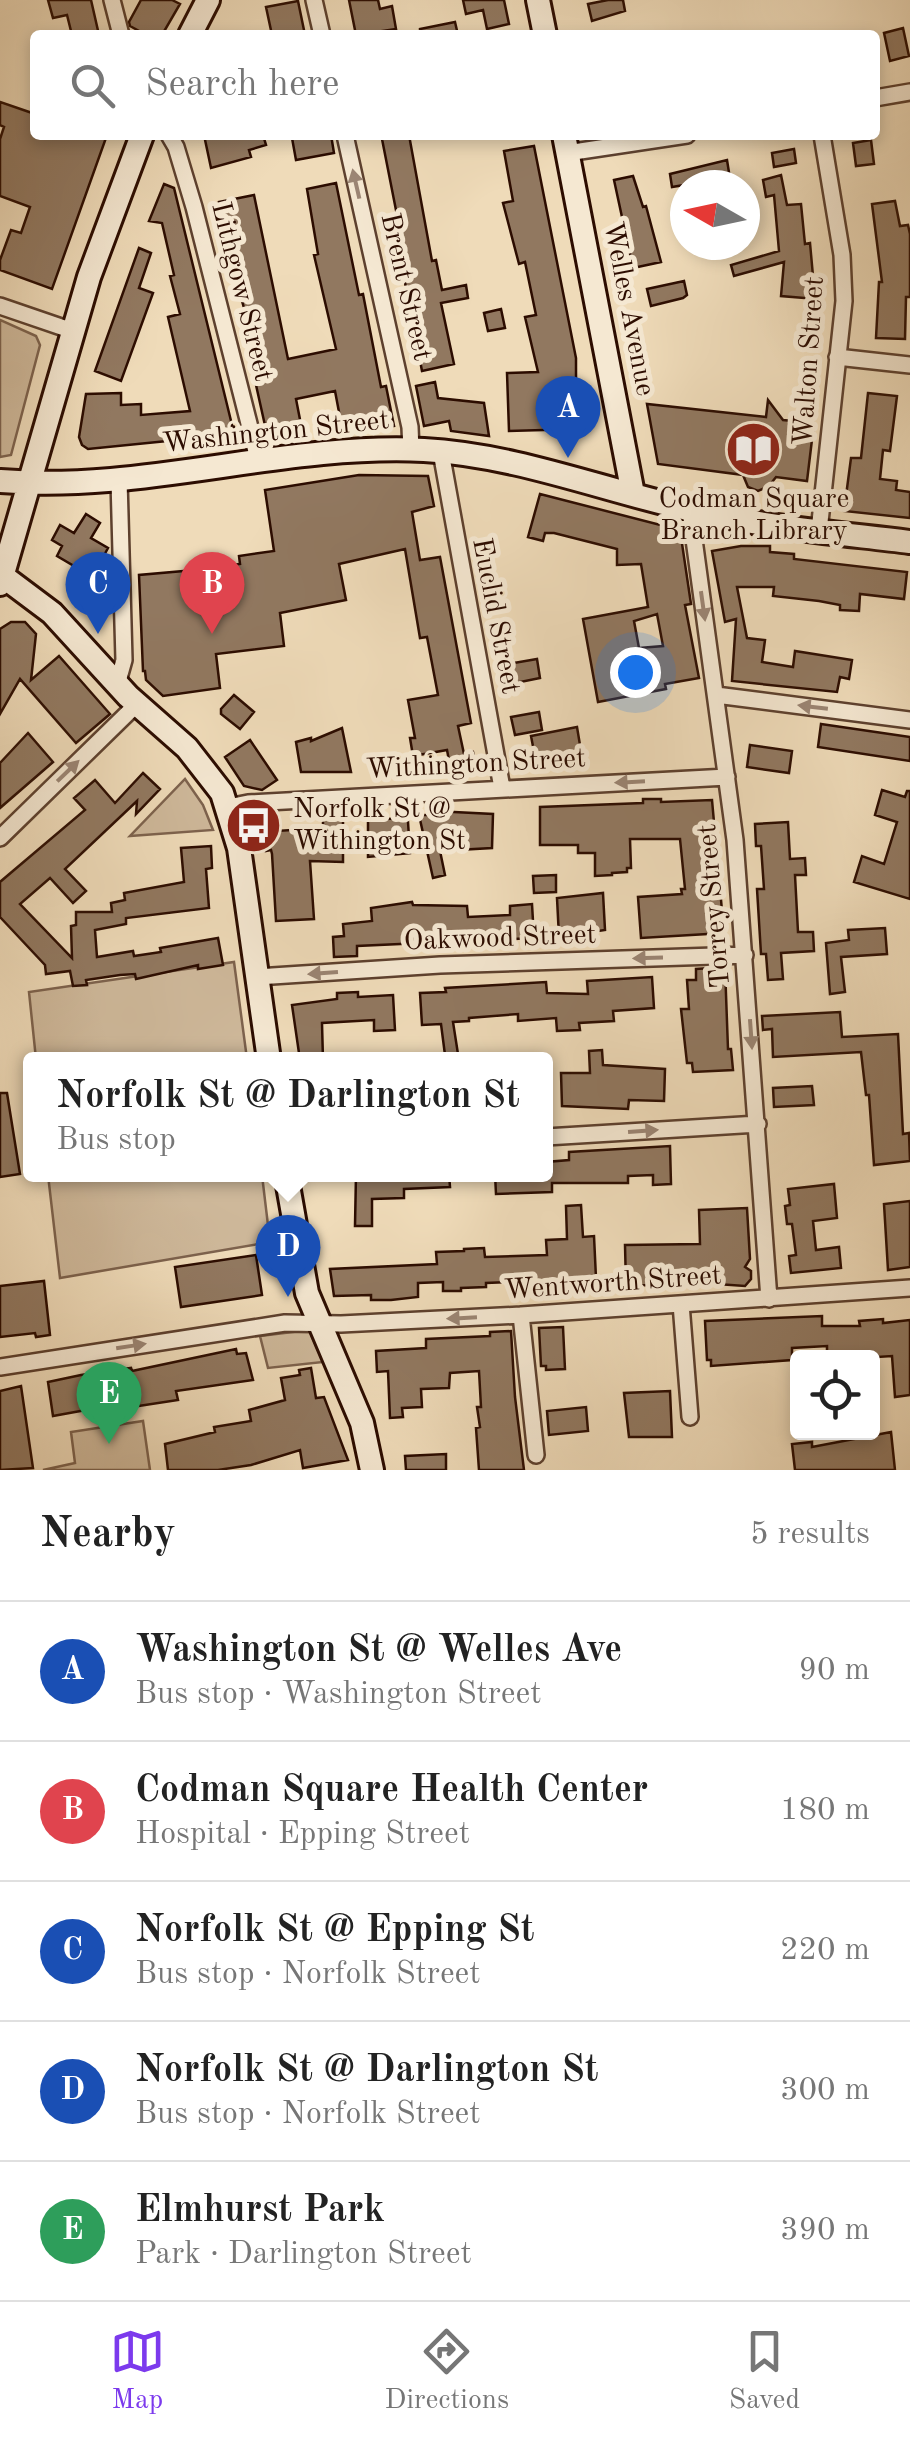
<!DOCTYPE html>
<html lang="en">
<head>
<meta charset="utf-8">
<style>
  :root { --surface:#fff; --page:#f2f2f2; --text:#222; --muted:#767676; --line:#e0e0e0; --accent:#7c3aed }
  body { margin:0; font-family:"Old Standard TT",serif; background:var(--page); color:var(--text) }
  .controls { position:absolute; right:30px; bottom:30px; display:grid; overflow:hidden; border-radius:10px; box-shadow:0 5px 15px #0003 }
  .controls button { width:90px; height:90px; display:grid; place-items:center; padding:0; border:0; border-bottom:2px solid var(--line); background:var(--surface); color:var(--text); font:50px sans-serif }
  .compass { position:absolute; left:670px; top:170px; width:90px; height:90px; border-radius:50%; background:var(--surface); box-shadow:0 5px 15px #0003; rotate:279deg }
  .you { position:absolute; left:635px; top:672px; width:35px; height:35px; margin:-25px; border:8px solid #fff; border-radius:50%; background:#1a73e8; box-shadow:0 0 0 15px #1a73e833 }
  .badge { display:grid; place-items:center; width:65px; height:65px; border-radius:50%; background:var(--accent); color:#fff; font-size:32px; font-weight:700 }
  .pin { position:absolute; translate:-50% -82px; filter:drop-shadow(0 2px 5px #0008) }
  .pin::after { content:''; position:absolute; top:52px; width:35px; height:30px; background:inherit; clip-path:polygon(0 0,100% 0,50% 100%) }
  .popup { position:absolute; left:23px; top:1052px; width:530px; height:130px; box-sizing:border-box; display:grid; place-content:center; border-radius:10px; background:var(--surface); filter:drop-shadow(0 2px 8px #0005); font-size:32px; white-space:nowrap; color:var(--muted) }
  .popup b { font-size:38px; color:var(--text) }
  .popup::after { content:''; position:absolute; left:50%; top:100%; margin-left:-20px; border:20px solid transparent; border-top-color:var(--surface) }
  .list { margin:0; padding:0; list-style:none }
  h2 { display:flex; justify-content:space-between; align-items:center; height:130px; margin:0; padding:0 40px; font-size:42px }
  h2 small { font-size:32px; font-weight:400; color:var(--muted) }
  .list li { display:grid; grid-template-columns:65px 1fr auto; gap:30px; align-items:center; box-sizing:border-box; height:140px; padding:0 40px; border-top:2px solid var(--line) }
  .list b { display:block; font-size:38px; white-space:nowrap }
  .list p { margin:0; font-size:32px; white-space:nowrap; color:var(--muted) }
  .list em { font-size:32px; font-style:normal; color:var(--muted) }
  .icon { flex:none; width:55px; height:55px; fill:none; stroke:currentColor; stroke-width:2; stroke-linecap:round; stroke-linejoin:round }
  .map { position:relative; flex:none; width:910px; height:1470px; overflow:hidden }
  .search { position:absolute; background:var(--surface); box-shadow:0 5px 15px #0003; left:30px; right:30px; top:30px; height:110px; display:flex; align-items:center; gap:25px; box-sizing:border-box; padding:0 35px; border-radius:10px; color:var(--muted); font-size:38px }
  .sheet { height:830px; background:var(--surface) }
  nav { display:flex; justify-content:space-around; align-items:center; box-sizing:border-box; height:140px; border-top:2px solid var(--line); background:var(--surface); font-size:28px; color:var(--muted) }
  nav a { display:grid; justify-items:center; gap:5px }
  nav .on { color:var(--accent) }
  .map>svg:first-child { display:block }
  .green { fill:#ceb89a; stroke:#7d624d; stroke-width:2.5 }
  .building { fill:#917860; stroke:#2c0c00; stroke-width:2.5; fill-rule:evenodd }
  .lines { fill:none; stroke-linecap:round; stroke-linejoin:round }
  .street-casing { stroke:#5d402e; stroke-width:20 }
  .secondary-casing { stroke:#2c0c00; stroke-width:28 }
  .street { stroke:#f5e8d2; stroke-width:15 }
  .secondary { stroke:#f5e8d2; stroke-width:22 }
  .oneway { fill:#9b8574 }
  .labels { text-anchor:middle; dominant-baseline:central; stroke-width:10; stroke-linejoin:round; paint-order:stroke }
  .street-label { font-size:28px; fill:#2c0c00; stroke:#f5e8d2 }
  .poi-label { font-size:28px; fill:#2c0c00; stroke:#f5e8d2 }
</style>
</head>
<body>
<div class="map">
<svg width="910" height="1470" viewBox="0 0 910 1470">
  <rect width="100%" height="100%" fill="#efdbb9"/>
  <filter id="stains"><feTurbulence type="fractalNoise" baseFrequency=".002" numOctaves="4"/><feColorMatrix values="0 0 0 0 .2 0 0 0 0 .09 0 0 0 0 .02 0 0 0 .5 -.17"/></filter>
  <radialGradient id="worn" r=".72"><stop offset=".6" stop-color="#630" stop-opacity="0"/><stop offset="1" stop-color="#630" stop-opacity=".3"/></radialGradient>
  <path class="green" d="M 0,320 L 36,336 L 40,345 L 11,455 L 0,457 Z
    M 185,779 L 203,805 L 213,830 L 130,836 Z
    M 234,962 L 247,1059 L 36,1059 L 29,992 Z
    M 48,1175 L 262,1175 L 270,1242 L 60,1278 Z
    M 309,1330 L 323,1362 L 268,1368 L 260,1336 Z
    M 143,1421 L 150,1470 L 43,1470 L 75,1463 L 71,1432 Z"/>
  <path class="building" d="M 48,0 L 91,0 L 99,35 L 72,35 L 67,15 L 53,18 Z
    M 141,0 L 172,0 L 180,4 L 162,35 L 137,35 L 139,31 L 130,26 L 129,22 Z
    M 349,0 L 378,0 L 380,9 L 392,6 L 396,29 L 356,35 Z
    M 463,0 L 504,0 L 509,24 L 487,29 L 483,10 L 466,14 Z
    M 608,0 L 623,0 L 625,11 L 592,21 L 588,4 Z
    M 298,1 L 305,35 L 272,35 L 266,7 Z
    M 455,22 L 458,35 L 420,35 L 420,29 Z
    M 903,28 L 909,56 L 890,61 L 884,33 Z
    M 0,102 L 35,114 L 35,135 L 107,135 L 52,289 L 0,270 L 0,260 L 11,230 L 21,233 L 30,207 L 0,196 L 0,139 L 4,127 L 0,125 Z
    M 204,135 L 263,135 L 266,145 L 249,150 L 251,157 L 211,168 Z
    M 306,135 L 331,135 L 334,153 L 296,160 L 292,138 Z
    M 404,135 L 409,135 L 432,261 L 436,260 L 442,290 L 466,285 L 468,298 L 441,303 L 454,364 L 422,371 L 402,267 L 407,266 L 382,139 Z
    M 871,140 L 874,164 L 856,166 L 853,143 Z
    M 534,146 L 576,358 L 576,391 L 587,390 L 588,424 L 579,424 L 579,429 L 509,431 L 507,373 L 538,372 L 525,317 L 536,315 L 525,262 L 519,264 L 503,203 L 513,201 L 504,151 Z
    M 794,149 L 796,163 L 774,167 L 772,153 Z
    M 727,160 L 731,185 L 715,185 L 714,180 L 672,187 L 670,174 Z
    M 781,175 L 787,205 L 801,204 L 805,244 L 810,243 L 813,276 L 821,280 L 816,299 L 781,296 L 784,262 L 734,276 L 731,265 L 779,251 L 774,195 L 766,197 L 763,180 Z
    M 633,176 L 643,207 L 646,206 L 661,262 L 633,268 L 614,180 Z
    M 336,183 L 359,295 L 363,294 L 381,387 L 386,386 L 394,426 L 343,433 L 335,391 L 296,399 L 303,435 L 268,439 L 252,367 L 256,366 L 244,308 L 229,255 L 219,202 L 254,195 L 288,359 L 336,349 L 314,255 L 318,254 L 307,189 Z
    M 164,184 L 174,188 L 233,429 L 227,435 L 88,449 L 82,445 L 79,437 L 86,394 L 121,393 L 121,405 L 141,404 L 141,415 L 190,411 L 168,317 L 180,314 L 170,276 L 174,275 L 162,223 L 149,221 Z
    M 895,201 L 900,226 L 908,225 L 910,234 L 910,297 L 906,297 L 905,339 L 876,338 L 879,282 L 882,282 L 872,204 Z
    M 139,248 L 151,253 L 139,288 L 153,293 L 121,381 L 95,371 Z
    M 684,281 L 687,295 L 683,298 L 651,306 L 647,289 Z
    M 501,309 L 505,328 L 488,331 L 484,313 Z
    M 435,382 L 438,398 L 484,403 L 489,436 L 451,431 L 449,421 L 424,426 L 416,386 Z
    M 868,393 L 897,396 L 890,451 L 883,450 L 880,479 L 897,481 L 896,490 L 910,492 L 910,518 L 844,511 L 851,458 L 861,458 Z
    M 768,400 L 783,420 L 814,423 L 807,481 L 776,477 L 769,486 L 758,491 L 748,487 L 743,475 L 658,464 L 647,404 L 766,417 Z
    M 359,475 L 428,476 L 434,506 L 412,512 L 420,560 L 440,557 L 471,723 L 458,726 L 464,754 L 473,752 L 476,766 L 451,771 L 447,750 L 413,756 L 410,738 L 415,738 L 408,700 L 438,695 L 427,637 L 420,638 L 405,549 L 339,564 L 346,600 L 280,613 L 284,646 L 216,654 L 220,688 L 163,696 L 146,680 L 145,671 L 143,671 L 139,575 L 195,570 L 208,565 L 218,567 L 240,564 L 239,556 L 274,551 L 265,490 Z
    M 540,494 L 680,530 L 691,604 L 685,605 L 699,678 L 665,684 L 666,689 L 598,702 L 583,619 L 648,607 L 641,564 L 617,565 L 617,549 L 554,533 L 545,533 L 543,541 L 528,537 ZM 657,614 L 663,646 L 639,648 L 634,621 Z
    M 86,514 L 100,523 L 91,538 L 108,548 L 102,559 L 108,563 L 110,571 L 103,583 L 57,556 L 62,546 L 52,540 L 60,525 L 74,533 Z
    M 741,546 L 770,546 L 770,552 L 794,554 L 794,559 L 907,572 L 904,599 L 860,594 L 859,611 L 840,610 L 840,605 L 819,601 L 773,596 L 774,587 L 737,587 L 747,638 L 765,640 L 762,662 L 793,667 L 795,651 L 852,660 L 849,679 L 840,677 L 837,692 L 732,681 L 736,619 L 725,622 L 712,551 Z
    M 11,622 L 25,622 L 36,634 L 31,680 L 59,656 L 110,714 L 76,743 L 20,679 L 0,714 L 0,629 Z
    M 537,659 L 540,678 L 506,685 L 502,665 Z
    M 234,695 L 254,712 L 240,729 L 221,714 L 221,709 Z
    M 539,712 L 542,730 L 515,735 L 511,717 Z
    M 821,724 L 910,737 L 910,761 L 818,747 Z
    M 577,727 L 583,763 L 563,766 L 562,757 L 536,762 L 531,736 Z
    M 342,728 L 351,772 L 301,772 L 296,742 L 311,738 L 311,741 Z
    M 28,733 L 53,762 L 0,808 L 0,763 Z
    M 250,740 L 277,780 L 262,790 L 244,786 L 225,757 Z
    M 750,745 L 792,751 L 789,773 L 747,767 Z
    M 143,773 L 160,789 L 136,814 L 137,801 L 65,869 L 86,891 L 73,903 L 50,878 L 20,904 L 72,958 L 71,926 L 76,925 L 76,912 L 112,912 L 111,903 L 125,900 L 124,893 L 184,882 L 181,848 L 211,846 L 212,868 L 206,869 L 209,908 L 126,918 L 126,924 L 95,930 L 97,957 L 133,951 L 134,956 L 161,952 L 160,948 L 218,938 L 223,965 L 198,969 L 198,965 L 136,979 L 135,974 L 120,975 L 86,980 L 87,985 L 73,986 L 70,971 L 46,974 L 45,965 L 0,917 L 0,882 L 85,810 L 74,798 L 95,780 L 115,803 Z
    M 882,790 L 905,797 L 907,791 L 910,791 L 910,899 L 854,882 L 862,856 L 884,864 L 897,822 L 875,815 Z
    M 643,799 L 661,799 L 661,802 L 712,800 L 724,933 L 641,938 L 638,897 L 682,894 L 681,889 L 685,889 L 680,839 L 630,839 L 631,868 L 627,868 L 627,872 L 612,873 L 612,875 L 595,876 L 595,853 L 578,853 L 578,845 L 540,845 L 540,807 L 643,803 Z
    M 396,806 L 407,806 L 410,853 L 368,857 L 368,818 L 396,819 Z
    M 434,811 L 493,814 L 492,848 L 440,851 L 445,875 L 433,878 L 419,815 L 434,815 Z
    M 323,818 L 343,818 L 343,862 L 310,861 L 314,919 L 276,921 L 272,854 L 271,850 L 266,851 L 266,846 L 259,846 L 258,825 L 277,824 L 277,831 L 323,828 Z
    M 788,822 L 790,859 L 805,858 L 806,875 L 795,875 L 798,932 L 813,932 L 814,951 L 781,953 L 783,979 L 768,980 L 766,954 L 761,954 L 757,889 L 764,889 L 761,846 L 756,846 L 755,824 Z
    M 556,875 L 556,892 L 534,893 L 533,876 Z
    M 603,893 L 605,930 L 559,937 L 557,898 Z
    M 412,902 L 413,905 L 467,906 L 468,917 L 510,915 L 510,906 L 532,904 L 534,938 L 357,946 L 357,956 L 334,957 L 333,937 L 344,936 L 343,924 L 372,921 L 371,908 Z
    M 885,928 L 887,954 L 841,957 L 845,992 L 830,994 L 826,943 L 849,940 L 848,930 Z
    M 725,967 L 728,1049 L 731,1049 L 733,1070 L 693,1072 L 692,1063 L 687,1063 L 681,1009 L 689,1009 L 687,980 L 696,980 L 696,969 Z
    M 652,977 L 654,1008 L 613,1011 L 614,1021 L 579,1023 L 580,1030 L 557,1031 L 556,1018 L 518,1021 L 518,1014 L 469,1018 L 469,1021 L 453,1022 L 458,1054 L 445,1055 L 441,1024 L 422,1025 L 420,993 L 446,992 L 445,988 L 546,982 L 547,993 L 588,994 L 587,981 Z
    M 358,992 L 358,997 L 393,995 L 395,1030 L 374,1031 L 374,1020 L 322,1023 L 323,1060 L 300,1060 L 292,1005 L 337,999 L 337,993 Z
    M 840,1012 L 842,1037 L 898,1034 L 903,1134 L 909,1133 L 910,1161 L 874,1165 L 869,1095 L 866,1095 L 861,1052 L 773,1057 L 772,1029 L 763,1030 L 762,1016 Z
    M 602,1050 L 603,1065 L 665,1069 L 664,1101 L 629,1100 L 628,1109 L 562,1106 L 561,1073 L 590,1073 L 589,1051 Z
    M 812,1086 L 814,1105 L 774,1107 L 773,1088 Z
    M 0,1093 L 7,1093 L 20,1174 L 0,1177 Z
    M 670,1146 L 671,1184 L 653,1185 L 653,1175 L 628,1176 L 628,1183 L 552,1183 L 552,1192 L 496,1194 L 495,1174 L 546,1174 L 546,1162 L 569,1160 L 569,1152 Z
    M 356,1174 L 449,1174 L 450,1187 L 404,1189 L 404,1198 L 372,1199 L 372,1226 L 355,1226 Z
    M 834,1184 L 837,1218 L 813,1221 L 816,1250 L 839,1247 L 841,1268 L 791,1273 L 789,1256 L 796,1255 L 792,1224 L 787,1224 L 785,1206 L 790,1205 L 788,1189 Z
    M 910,1201 L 910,1267 L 888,1270 L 884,1204 Z
    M 581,1205 L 583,1237 L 594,1236 L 596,1278 L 486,1283 L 486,1287 L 461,1288 L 461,1291 L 443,1291 L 443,1282 L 418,1283 L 418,1297 L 391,1300 L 371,1300 L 371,1295 L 334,1296 L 330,1269 L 437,1264 L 436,1252 L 464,1251 L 464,1249 L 484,1248 L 485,1257 L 547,1255 L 546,1240 L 567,1239 L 566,1206 Z
    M 747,1208 L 750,1259 L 745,1267 L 751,1271 L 751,1279 L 745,1286 L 702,1283 L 626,1286 L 625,1245 L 700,1244 L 699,1210 Z
    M 256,1255 L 262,1295 L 181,1307 L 175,1267 Z
    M 44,1281 L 50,1335 L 36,1337 L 35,1333 L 0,1337 L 0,1286 Z
    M 822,1316 L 822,1326 L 860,1326 L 859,1321 L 883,1319 L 883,1323 L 910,1320 L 910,1395 L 895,1397 L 892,1356 L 862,1358 L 862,1353 L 827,1353 L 827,1346 L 792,1348 L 792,1360 L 711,1366 L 711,1360 L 707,1360 L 705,1321 Z
    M 563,1327 L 565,1369 L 546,1370 L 546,1366 L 541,1366 L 539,1328 Z
    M 511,1331 L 515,1397 L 524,1470 L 479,1470 L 476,1428 L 480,1427 L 477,1407 L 481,1407 L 479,1371 L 450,1373 L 449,1388 L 421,1389 L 422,1407 L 402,1408 L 403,1417 L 390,1418 L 388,1371 L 377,1372 L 376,1351 L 426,1348 L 426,1339 L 490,1336 L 490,1332 Z
    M 236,1349 L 237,1354 L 246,1353 L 253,1380 L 176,1391 L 178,1400 L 86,1414 L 86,1410 L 53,1416 L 48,1382 L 81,1375 L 131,1368 L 132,1371 Z
    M 311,1368 L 316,1398 L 324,1397 L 348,1460 L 303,1468 L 300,1450 L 251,1465 L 218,1470 L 168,1470 L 165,1444 L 215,1432 L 214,1427 L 251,1421 L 249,1410 L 285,1400 L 281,1378 L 300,1375 L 299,1370 Z
    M 21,1386 L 33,1468 L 0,1470 L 0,1391 Z
    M 670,1391 L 672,1437 L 629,1437 L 624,1393 Z
    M 586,1407 L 588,1431 L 549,1435 L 547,1411 Z
    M 891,1432 L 895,1470 L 795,1470 L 792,1444 L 812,1442 L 812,1447 Z
    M 446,1454 L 446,1470 L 406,1470 L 405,1456 Z"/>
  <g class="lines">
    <defs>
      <path id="street" d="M 112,0 L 121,35
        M 314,0 L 322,35
        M 875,98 L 910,92
        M 169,135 L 176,147 L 194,207 L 259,463
        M 345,135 L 410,427 L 411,450
        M 567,153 L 687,135
        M 0,306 L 73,331
        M 837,357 L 910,365
        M 441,452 L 502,788
        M 690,510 L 735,840 L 769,1299
        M 819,531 L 844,301 L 842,255 L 822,135
        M 117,685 L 124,660 L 119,480
        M 716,695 L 910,720
        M 228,807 L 248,803 L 727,777
        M 0,838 L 137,704
        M 257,977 L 440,965 L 745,955
        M 546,1137 L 758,1124
        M 681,1304 L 690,1417
        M 521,1315 L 536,1455
        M 0,1367 L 285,1323 L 341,1324 L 521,1315 L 910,1288"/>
      <path id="secondary" d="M 538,0 L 545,35
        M 190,35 L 208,0
        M 564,135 L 633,494
        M 0,481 C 143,493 282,443 424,450 C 516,455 603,490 692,510 C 763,527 837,533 910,542
        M 4,577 L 52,613 L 128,696 L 187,748 L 222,793 L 239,848 L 269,1060
        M 0,584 L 89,277 L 142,135
        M 286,1174 L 307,1293 L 362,1423 L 372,1470"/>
    </defs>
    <use href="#street" class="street-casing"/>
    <use href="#secondary" class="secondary-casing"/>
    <use href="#street" class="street"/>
    <use href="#secondary" class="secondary"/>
  </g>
  <defs><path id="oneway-solid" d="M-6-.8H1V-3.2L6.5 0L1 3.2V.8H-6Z" transform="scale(2.5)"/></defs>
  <g class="oneway">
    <use href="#oneway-solid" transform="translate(356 184) rotate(-103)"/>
    <use href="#oneway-solid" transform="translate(703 606) rotate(82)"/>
    <use href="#oneway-solid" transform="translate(813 707) rotate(-173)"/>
    <use href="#oneway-solid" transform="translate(68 771) rotate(-44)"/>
    <use href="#oneway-solid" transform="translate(630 782) rotate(177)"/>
    <use href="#oneway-solid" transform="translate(648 958) rotate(178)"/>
    <use href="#oneway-solid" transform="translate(323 973) rotate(176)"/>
    <use href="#oneway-solid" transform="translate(751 1034) rotate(86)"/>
    <use href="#oneway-solid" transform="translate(643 1131) rotate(-4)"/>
    <use href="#oneway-solid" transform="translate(462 1318) rotate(177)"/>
    <use href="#oneway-solid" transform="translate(131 1346) rotate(-9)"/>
  </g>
  <defs>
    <symbol id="library-disc" viewBox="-11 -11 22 22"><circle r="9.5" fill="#8f2418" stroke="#f5e8d2"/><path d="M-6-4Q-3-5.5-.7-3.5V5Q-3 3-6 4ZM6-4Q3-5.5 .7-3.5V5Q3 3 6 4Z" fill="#fff"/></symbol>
    <symbol id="bus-disc" viewBox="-11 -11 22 22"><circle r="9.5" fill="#8f2418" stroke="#f5e8d2"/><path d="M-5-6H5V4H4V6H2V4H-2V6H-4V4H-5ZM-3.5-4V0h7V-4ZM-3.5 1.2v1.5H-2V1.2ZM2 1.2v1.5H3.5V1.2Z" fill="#fff"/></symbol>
  </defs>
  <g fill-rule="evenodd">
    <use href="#library-disc" x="722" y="418" width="63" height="63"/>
    <use href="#bus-disc" x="222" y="794" width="63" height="63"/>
  </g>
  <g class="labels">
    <g class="street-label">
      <text transform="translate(405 287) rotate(77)">Brent Street</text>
      <text transform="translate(241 292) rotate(76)">Lithgow Street</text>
      <text transform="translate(628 309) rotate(79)">Welles Avenue</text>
      <text transform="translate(810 361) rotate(-86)">Walton Street</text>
      <text transform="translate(276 433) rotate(-6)">Washington Street</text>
      <text transform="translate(495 616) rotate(79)">Euclid Street</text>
      <text transform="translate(476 765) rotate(-3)">Withington Street</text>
      <text transform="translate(715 906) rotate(-95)">Torrey Street</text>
      <text transform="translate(500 939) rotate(-2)">Oakwood Street</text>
      <text transform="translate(613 1284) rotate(-4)">Wentworth Street</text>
    </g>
    <g class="poi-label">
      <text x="754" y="500">Codman Square<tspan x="754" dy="32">Branch Library</tspan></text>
      <text x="293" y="810" text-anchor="start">Norfolk St @<tspan x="293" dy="32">Withington St</tspan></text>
    </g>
  </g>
  <rect width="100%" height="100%" filter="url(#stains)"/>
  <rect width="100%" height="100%" fill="url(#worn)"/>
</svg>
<div class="controls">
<button><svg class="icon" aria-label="locate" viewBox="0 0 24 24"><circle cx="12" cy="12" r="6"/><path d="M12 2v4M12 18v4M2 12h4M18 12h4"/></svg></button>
</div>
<svg class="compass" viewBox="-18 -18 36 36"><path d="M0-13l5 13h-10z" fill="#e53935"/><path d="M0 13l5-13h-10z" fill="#767676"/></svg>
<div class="you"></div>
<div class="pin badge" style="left:568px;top:458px;background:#1a4fb4">A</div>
<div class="pin badge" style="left:212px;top:634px;background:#e0444e">B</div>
<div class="pin badge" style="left:98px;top:634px;background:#1a4fb4">C</div>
<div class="pin badge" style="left:288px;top:1297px;background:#1a4fb4">D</div>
<div class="popup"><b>Norfolk St @ Darlington St</b>Bus stop</div>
<div class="pin badge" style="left:109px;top:1444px;background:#2e9e5b">E</div>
<div class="search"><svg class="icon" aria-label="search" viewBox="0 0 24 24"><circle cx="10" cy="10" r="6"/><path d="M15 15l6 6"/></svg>Search here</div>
</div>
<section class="sheet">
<h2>Nearby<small>5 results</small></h2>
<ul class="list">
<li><span class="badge" style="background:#1a4fb4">A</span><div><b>Washington St @ Welles Ave</b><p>Bus stop · Washington Street</p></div><em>90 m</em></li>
<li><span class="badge" style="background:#e0444e">B</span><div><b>Codman Square Health Center</b><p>Hospital · Epping Street</p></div><em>180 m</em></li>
<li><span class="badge" style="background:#1a4fb4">C</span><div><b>Norfolk St @ Epping St</b><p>Bus stop · Norfolk Street</p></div><em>220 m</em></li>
<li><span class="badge" style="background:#1a4fb4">D</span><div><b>Norfolk St @ Darlington St</b><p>Bus stop · Norfolk Street</p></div><em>300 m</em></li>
<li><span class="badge" style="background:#2e9e5b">E</span><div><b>Elmhurst Park</b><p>Park · Darlington Street</p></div><em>390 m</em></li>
</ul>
</section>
<nav>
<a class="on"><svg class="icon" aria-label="map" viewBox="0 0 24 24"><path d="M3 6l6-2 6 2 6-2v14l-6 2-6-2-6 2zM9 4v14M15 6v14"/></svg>Map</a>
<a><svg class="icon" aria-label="directions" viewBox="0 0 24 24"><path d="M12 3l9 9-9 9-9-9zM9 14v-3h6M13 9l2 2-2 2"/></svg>Directions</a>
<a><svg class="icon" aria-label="saved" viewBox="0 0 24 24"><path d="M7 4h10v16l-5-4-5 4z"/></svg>Saved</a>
</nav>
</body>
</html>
